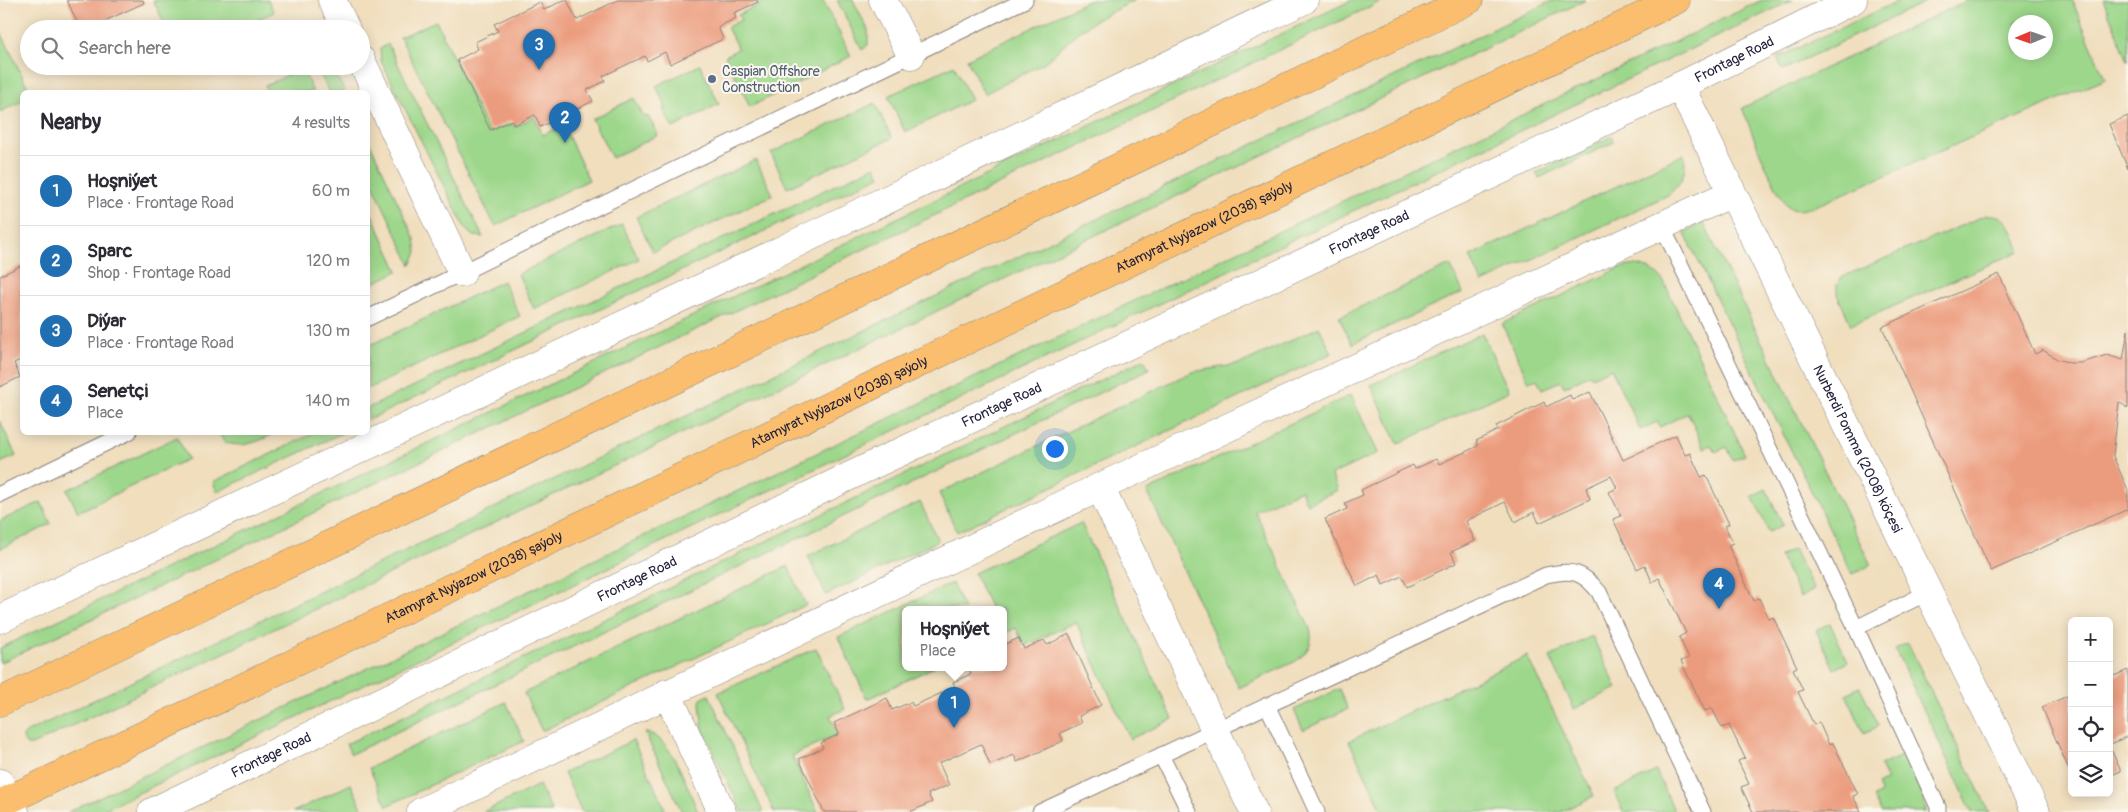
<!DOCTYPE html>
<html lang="en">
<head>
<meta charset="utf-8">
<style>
  :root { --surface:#fff; --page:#f2f2f3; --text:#2b2b33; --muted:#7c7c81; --line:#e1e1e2; --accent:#1f6fb2 }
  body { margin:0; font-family:Pangolin,sans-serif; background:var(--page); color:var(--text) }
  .controls { position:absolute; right:15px; bottom:15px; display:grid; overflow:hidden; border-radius:8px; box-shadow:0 2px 12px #0003 }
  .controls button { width:45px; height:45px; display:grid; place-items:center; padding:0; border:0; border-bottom:1px solid var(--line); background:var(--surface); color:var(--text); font:25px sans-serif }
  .compass { position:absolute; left:2008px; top:15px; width:45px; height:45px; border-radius:50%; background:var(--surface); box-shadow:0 2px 12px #0003; rotate:268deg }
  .you { position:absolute; left:1054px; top:448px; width:18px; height:18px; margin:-12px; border:4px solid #fff; border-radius:50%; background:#1a73e8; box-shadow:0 0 0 8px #1a73e833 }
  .badge { display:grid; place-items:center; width:32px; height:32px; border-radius:50%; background:var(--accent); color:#fff; font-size:16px; font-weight:700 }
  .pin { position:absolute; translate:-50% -41px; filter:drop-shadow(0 1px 2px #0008) }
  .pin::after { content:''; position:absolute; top:26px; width:18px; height:15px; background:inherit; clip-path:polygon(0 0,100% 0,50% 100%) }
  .popup { position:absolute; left:902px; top:606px; width:105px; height:65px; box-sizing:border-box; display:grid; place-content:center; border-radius:8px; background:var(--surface); filter:drop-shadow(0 1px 4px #0005); font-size:16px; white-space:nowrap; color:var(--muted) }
  .popup b { font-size:19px; color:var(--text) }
  .popup::after { content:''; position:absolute; left:50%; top:100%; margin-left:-10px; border:10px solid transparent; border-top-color:var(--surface) }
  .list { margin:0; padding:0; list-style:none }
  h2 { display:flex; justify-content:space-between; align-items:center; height:65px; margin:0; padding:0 20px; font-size:21px }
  h2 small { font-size:16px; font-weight:400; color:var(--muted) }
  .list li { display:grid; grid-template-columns:32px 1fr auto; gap:15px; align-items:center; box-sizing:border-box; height:70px; padding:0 20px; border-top:1px solid var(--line) }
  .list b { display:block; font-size:19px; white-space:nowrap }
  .list p { margin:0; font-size:16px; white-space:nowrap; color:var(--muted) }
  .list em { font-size:16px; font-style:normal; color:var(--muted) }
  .icon { flex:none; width:28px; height:28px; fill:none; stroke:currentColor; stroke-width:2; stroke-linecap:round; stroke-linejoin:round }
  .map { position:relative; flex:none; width:2128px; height:812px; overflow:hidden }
  .search { position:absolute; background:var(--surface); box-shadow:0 2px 12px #0003; left:20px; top:20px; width:350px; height:55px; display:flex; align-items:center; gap:12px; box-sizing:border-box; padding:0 18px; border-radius:28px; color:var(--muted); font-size:19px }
  .panel { position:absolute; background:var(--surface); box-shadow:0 2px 12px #0003; left:20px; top:90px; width:350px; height:345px; border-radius:8px }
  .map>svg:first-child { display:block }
  .green { fill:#9dd78b; stroke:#607c63; fill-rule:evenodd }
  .building { fill:#ec9c7e }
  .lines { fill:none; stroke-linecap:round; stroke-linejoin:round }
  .lane-casing { stroke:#89807c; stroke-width:17 }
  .street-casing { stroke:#89807c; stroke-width:29 }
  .primary-casing { stroke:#89807c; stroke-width:29 }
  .lane { stroke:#fff; stroke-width:15 }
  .street { stroke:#fff; stroke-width:28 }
  .primary { stroke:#fabe6e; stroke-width:28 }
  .service-dot { fill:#5c6f8a; stroke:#fbf7ec; stroke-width:2 }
  .labels { text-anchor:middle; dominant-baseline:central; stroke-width:4; stroke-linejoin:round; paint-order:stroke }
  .street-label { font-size:14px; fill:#22223b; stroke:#fbf7ec }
  .service-label { font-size:14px; fill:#4e5e75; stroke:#fbf7ec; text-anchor:start }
</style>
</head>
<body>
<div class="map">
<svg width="2128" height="812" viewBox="0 0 2128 812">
  <rect width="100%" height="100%" fill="#fbf7ec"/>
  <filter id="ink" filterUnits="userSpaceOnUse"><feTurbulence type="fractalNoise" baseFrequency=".02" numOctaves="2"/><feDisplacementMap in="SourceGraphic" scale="10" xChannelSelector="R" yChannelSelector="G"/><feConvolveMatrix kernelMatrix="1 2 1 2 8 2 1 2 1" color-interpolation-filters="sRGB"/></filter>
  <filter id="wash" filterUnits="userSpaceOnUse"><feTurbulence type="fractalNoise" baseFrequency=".0096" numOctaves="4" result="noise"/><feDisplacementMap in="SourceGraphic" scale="20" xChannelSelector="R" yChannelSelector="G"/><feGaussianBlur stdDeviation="1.12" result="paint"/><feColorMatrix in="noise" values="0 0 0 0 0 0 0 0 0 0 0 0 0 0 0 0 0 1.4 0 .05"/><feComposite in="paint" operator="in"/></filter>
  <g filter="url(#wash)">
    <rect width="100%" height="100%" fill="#f0debd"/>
    <path class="green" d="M 153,0 L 268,0 L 274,12 L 238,29 L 167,29 Z
      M 768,0 L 823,0 L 851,56 L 750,107 L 725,56 L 738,49 L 727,27 L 741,20 L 738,15 Z
      M 837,0 L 853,0 L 868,30 L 868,45 L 862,50 Z
      M 1090,0 L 1135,0 L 1094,21 L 1077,33 L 1044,63 L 984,94 L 967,59 Z
      M 1352,0 L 1384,0 L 0,663 L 0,648 Z
      M 1554,0 L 1586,0 L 32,745 L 27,745 L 24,741 L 23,736 L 27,732 Z
      M 1762,0 L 1793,0 L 99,812 L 68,812 Z
      M 1900,0 L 1929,0 L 1783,70 L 1777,58 Z
      M 1968,0 L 2072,0 L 2105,79 L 1818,205 C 1811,207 1800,212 1792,209 C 1777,202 1750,126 1742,108 ZM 2016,22 L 2046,22 L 2046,52 L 2016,52 Z
      M 2103,0 L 2128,0 L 2128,61 Z
      M 436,21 L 489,133 L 511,123 L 514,127 L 534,117 L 543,135 L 563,125 L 589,180 L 495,226 L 400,37 Z
      M 0,30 L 30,92 L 22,92 L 22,101 L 0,112 Z
      M 388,44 L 483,237 L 474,236 L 466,230 L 381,61 L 380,49 Z
      M 700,65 L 719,104 L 673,128 L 663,109 L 666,107 L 656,86 Z
      M 954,65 L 971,100 L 905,132 L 888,96 Z
      M 316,66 C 333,66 338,78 345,92 L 329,92 Z
      M 302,68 L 313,92 L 268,92 L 265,86 Z
      M 634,98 L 644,117 L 648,116 L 658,135 L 612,158 L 592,119 Z
      M 875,103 L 892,138 L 787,188 L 771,153 Z
      M 1612,136 L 1614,142 L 1539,178 L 1536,173 Z
      M 368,139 L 415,239 L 417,252 L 411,265 L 368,174 Z
      M 1684,154 C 1687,173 1682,183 1668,195 L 1482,283 L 1470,256 Z
      M 756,160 L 773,195 L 653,252 L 636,217 Z
      M 875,166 L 880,176 L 368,420 L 368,408 Z
      M 368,206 L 398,271 L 368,286 Z
      M 1986,215 C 2009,212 2013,234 2020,251 L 1851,325 L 1837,294 L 1837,285 L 1842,277 Z
      M 1703,222 L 1871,565 L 1852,574 L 1684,232 Z
      M 622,224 L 639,259 L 534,309 L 518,274 Z
      M 1450,265 L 1463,292 L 1352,344 L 1339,317 Z
      M 1635,265 C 1647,266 1656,272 1664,282 L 1745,455 L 1733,460 L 1727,447 L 1715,452 L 1711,445 L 1704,448 L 1688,413 L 1660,427 L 1657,422 L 1640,430 L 1611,368 L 1592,377 L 1590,374 L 1564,387 L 1561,381 L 1542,389 L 1537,379 L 1529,382 L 1502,324 L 1620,268 Z
      M 503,281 L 520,316 L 368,389 L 368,346 Z
      M 1319,327 L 1332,353 L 957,532 L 939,493 L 1192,372 L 1240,364 Z
      M 1482,333 L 1509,391 L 1398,444 L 1371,385 Z
      M 1144,359 L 1149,369 L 351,754 L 346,744 Z
      M 1351,395 L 1378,453 L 1331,475 L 1338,490 L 1307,504 L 1301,490 L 1255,511 L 1310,629 C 1314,643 1307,653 1296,661 L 1239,688 L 1147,491 Z
      M 0,421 L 16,456 L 0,463 Z
      M 316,432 L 342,433 L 217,492 L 213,482 Z
      M 219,433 L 276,433 C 259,441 244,449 224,442 Z
      M 177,437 L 188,459 L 78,512 L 67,490 Z
      M 1766,489 L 1783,525 L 1769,532 L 1752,496 Z
      M 41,502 L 51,524 L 0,549 L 0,521 Z
      M 920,502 L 938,541 L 826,595 L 808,556 Z
      M 1081,523 L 1173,719 L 1130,739 L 1076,622 L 1024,646 L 1016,628 L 1003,634 L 1003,609 L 991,609 L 974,573 Z
      M 1794,549 L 1814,590 L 1800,597 L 1780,556 Z
      M 788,566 L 806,605 L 542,731 L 524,693 Z
      M 952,583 L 964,609 L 905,609 L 905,667 L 934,667 L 867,699 L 838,637 Z
      M 1830,623 L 1848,662 L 1834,669 L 1816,630 Z
      M 1592,636 L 1617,688 L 1574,709 L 1550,657 Z
      M 1908,643 L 1989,812 L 1972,812 L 1895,649 Z
      M 816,648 L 845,709 L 830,716 L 838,734 L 792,756 L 818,812 L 774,812 L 718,693 Z
      M 1527,656 L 1594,796 L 1561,812 L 1383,812 L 1349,741 Z
      M 1860,687 L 1879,726 L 1864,733 L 1846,694 Z
      M 1339,689 L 1348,709 L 1303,730 L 1294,710 Z
      M 709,695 L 763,812 L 742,812 L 703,730 L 700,703 L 701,699 Z
      M 506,702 L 524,741 L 387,806 L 369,768 Z
      M 645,733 C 670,732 689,792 698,812 L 682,812 Z
      M 633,740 L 665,809 L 659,812 L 582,812 L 564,773 Z
      M 1903,755 L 1923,795 L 1926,812 L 1881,812 L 1874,797 L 1881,793 L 1877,785 L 1887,780 L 1880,766 Z
      M 1656,771 L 1675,812 L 1623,812 L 1614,792 Z
      M 351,784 L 364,812 L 293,812 Z
      M 539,785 L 552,812 L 483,812 Z"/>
    <g id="blocks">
      <path class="building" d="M 67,0 L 143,0 L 144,3 L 87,29 L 80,29 Z
        M 564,0 L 567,0 L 577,20 L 618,0 L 757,0 L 758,2 L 734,13 L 736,18 L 718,27 L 723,39 L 670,64 L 665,52 L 647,61 L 645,56 L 603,76 L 605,81 L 587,90 L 593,101 L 540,127 L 535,115 L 514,125 L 512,120 L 490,130 L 457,60 L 478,49 L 475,42 L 498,31 L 494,24 L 540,2 L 544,10 Z
        M 2128,116 L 2128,169 L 2109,124 Z
        M 22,265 L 22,359 L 14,363 L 20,377 L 0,387 L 0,276 Z
        M 1999,274 L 2035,354 L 2043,350 L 2057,359 L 2070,363 L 2081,363 L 2107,355 L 2123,360 L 2128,330 L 2128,408 L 2119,402 L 2113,456 L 2128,490 L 2128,509 L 1991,571 L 1882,327 Z
        M 1590,392 L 1623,460 L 1676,435 L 1685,455 L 1690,453 L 1701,477 L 1706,475 L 1729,524 L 1725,526 L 1733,543 L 1728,545 L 1754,601 L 1759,598 L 1769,619 L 1773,617 L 1797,667 L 1793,669 L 1803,690 L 1798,692 L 1814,725 L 1819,722 L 1829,745 L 1833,743 L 1858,794 L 1853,796 L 1861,812 L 1753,812 L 1741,787 L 1749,784 L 1738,761 L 1745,758 L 1729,725 L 1722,728 L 1712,708 L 1705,711 L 1681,661 L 1689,658 L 1679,637 L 1686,633 L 1659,578 L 1652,582 L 1645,565 L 1637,569 L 1613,519 L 1621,516 L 1609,492 L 1617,488 L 1611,476 L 1586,488 L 1590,499 L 1539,523 L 1534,512 L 1515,522 L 1505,502 L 1466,521 L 1475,541 L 1451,552 L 1456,563 L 1407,587 L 1402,576 L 1383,585 L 1379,575 L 1357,586 L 1325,519 L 1347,509 L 1345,503 L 1363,495 L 1361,490 L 1413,465 L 1415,469 L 1436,459 L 1439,464 L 1478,446 L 1476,441 L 1498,430 L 1496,426 L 1544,402 L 1546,407 L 1570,395 L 1572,400 Z
        M 1069,634 L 1101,705 L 1079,716 L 1082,723 L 1060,733 L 1063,741 L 1017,762 L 1014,755 L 990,765 L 981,744 L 939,763 L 949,785 L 928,794 L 932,802 L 910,812 L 824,812 L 799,759 L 823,748 L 821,743 L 839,734 L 834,723 L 887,698 L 892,710 L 911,702 L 913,706 L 955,687 L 953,682 L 971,674 L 968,667 L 1003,667 L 1003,645 L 1019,638 L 1024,649 L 1044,640 L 1047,645 Z
        M 2128,670 L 2128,736 L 2109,745 L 2121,771 L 2109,776 L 2109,678 Z
        M 2072,694 L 2072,777 L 2042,707 Z"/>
    </g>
  </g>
  <g filter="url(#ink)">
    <use href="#blocks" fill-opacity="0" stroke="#89807c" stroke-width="1"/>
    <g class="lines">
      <defs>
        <path id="lane" d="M 1662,226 L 1856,628 L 1938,807 L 1938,812
          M 368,318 L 1025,0
          M 0,494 L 129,432
          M 1856,628 L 1929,592
          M 1267,705 L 1317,812
          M 1161,755 L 1189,812
          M 1040,812 L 1546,575 C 1572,569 1582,571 1599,592 L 1703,812"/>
        <g id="street">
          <path d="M 332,0 L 346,29"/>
          <path d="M 883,0 L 911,55"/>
          <path d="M 361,60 L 462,273"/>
          <path id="s1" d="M 1680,86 L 2036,812"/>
          <path d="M 1100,487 L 1254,812"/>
          <path d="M 0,619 L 784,249 L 1304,0"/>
          <path d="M 667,693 L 722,812"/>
          <path d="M 0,783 L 15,812"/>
          <path id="s2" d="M 152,812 L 877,463 L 1680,86 L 1853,0"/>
          <path d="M 421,812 L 1100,487 L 1732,193"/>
        </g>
        <g id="primary">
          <path d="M 0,702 L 1469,0"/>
          <path id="s3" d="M 0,804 L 1676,0"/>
        </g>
      </defs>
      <use href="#lane" class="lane-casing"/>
      <use href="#street" class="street-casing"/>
      <use href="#primary" class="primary-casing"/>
      <use href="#lane" class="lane"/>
      <use href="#street" class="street"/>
      <use href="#primary" class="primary"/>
    </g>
  </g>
  <circle class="service-dot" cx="712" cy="79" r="5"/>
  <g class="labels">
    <g class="street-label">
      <text stroke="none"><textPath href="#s2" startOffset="1752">Frontage Road</textPath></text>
      <text stroke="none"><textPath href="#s3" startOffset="1335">Atamyrat Nyýazow (2038) şaýoly</textPath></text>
      <text stroke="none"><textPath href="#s2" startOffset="1348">Frontage Road</textPath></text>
      <text stroke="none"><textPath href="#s3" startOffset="930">Atamyrat Nyýazow (2038) şaýoly</textPath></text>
      <text stroke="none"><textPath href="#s2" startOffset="942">Frontage Road</textPath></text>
      <text stroke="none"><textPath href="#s1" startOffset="404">Nurberdi Pomma (2008) köçesi</textPath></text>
      <text stroke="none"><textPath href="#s3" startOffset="525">Atamyrat Nyýazow (2038) şaýoly</textPath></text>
      <text stroke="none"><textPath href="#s2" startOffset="538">Frontage Road</textPath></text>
      <text stroke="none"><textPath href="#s2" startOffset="132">Frontage Road</textPath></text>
    </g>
    <g class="service-label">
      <text x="722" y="71">Caspian Offshore<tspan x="722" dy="16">Construction</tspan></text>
    </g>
  </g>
</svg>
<div class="controls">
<button>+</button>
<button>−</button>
<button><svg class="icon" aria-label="locate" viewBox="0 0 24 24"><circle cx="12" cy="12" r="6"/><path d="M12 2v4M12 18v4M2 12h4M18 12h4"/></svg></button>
<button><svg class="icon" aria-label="layers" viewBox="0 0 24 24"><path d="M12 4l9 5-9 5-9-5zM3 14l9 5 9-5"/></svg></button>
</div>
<svg class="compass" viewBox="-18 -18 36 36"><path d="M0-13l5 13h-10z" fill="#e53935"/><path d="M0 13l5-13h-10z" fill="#7c7c81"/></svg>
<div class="you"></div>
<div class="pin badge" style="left:954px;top:728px">1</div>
<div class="popup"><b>Hoşniýet</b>Place</div>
<div class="pin badge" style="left:565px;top:143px">2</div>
<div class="pin badge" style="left:539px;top:70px">3</div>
<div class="pin badge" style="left:1719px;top:609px">4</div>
<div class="search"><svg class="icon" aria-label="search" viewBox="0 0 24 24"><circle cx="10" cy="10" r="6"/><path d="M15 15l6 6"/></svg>Search here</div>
<section class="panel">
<h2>Nearby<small>4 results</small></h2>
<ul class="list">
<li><span class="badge">1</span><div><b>Hoşniýet</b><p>Place · Frontage Road</p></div><em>60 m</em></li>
<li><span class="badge">2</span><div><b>Sparc</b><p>Shop · Frontage Road</p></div><em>120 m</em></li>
<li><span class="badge">3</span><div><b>Diýar</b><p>Place · Frontage Road</p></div><em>130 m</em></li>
<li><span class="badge">4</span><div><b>Senetçi</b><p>Place</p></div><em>140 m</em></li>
</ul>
</section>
</div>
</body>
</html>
